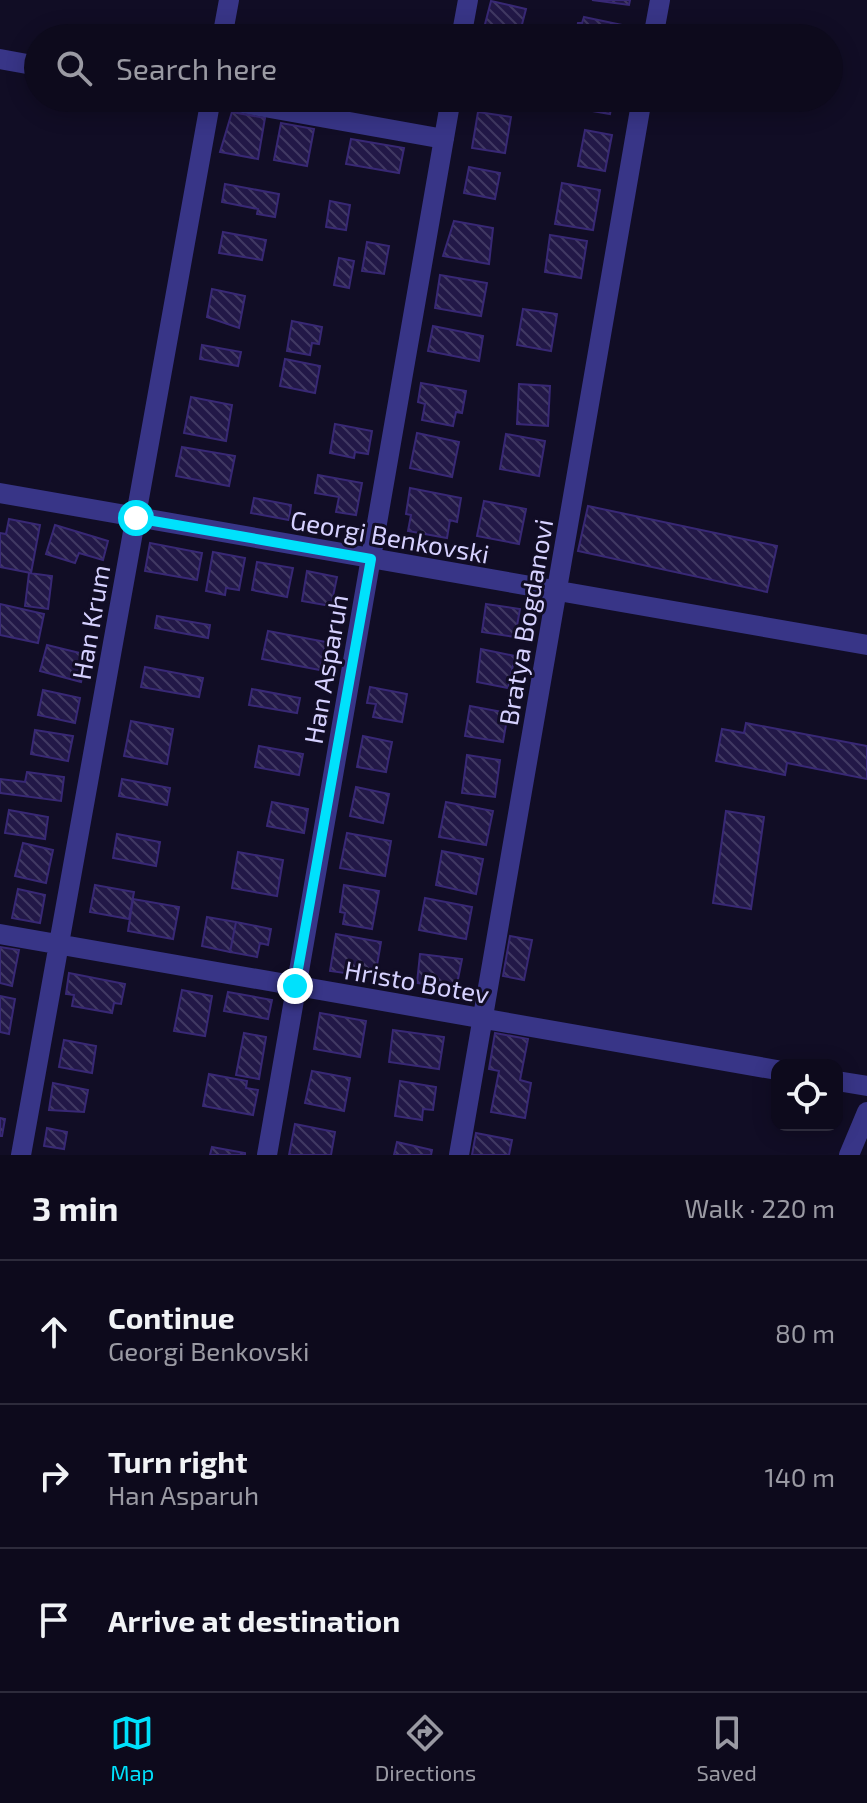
<!DOCTYPE html>
<html lang="en">
<head>
<meta charset="utf-8">
<style>
  :root { --surface:#0d0a1c; --page:#1b1829; --text:#f1f3f6; --muted:#9a9aa3; --line:#2d2b3b; --accent:#00e1fc }
  body { margin:0; font-family:"Exo 2",sans-serif; background:var(--page); color:var(--text) }
  .controls { position:absolute; right:24px; bottom:24px; display:grid; overflow:hidden; border-radius:16px; box-shadow:0 4px 20px #0003 }
  .controls button { width:72px; height:72px; display:grid; place-items:center; padding:0; border:0; border-bottom:2px solid var(--line); background:var(--surface); color:var(--text); font:40px sans-serif }
  .stop { position:absolute; width:24px; height:24px; margin:-18px; border:6px solid #00e1fc; border-radius:50%; background:#fff }
  .stop.end { background:#00e1fc; border-color:#fff; box-shadow:0 2px 8px #0008 }
  .list { margin:0; padding:0; list-style:none }
  h2 { display:flex; justify-content:space-between; align-items:center; height:104px; margin:0; padding:0 32px; font-size:34px }
  h2 small { font-size:26px; font-weight:400; color:var(--muted) }
  .list li { display:grid; grid-template-columns:52px 1fr auto; gap:24px; align-items:center; box-sizing:border-box; height:144px; padding:0 32px; border-top:2px solid var(--line) }
  .list b { display:block; font-size:30px; white-space:nowrap }
  .list p { margin:0; font-size:26px; white-space:nowrap; color:var(--muted) }
  .list em { font-size:26px; font-style:normal; color:var(--muted) }
  .icon { flex:none; width:44px; height:44px; fill:none; stroke:currentColor; stroke-width:2; stroke-linecap:round; stroke-linejoin:round }
  .map { position:relative; flex:none; width:867px; height:1155px; overflow:hidden }
  .search { position:absolute; background:var(--surface); box-shadow:0 4px 20px #0003; left:24px; right:24px; top:24px; height:88px; display:flex; align-items:center; gap:20px; box-sizing:border-box; padding:0 28px; border-radius:44px; color:var(--muted); font-size:30px }
  .sheet { height:536px; background:var(--surface) }
  nav { display:flex; justify-content:space-around; align-items:center; box-sizing:border-box; height:112px; border-top:2px solid var(--line); background:var(--surface); font-size:22px; color:var(--muted) }
  nav a { display:grid; justify-items:center; gap:4px }
  nav .on { color:var(--accent) }
  .map>svg:first-child { display:block }
  .building { fill:url(#building-back-hatch); stroke:#382875; stroke-width:2 }
  .lines { fill:none; stroke-linecap:round; stroke-linejoin:round }
  .minor { stroke:#383587; stroke-width:20 }
  .route { stroke:#00e1fc; stroke-width:10 }
  .labels { text-anchor:middle; dominant-baseline:central; stroke-width:6; stroke-linejoin:round; paint-order:stroke }
  .street-label { font-size:26px; fill:#d6d1ff; stroke:#110d25 }
</style>
</head>
<body>
<div class="map">
<svg width="867" height="1155" viewBox="0 0 867 1155">
  <defs>
    <pattern id="building-back-hatch" width="6" height="6" patternUnits="userSpaceOnUse" patternTransform="scale(2)"><rect width="6" height="6" fill="#221847"/><path d="M-1 5l2 2M0 0l6 6M5-1l2 2" fill="none" stroke="#413963"/></pattern>
  </defs>
  <rect width="100%" height="100%" fill="#110d25"/>
  <path class="building" d="M 592,0 L 630,0 L 629,5 Z
    M 491,1 L 526,9 L 519,36 L 484,28 Z
    M 584,17 L 627,26 L 625,38 L 575,38 L 578,23 L 582,23 Z
    M 570,98 L 613,98 L 610,114 L 569,107 Z
    M 232,112 L 265,118 L 258,159 L 220,152 Z
    M 478,112 L 511,117 L 505,153 L 472,148 Z
    M 281,123 L 314,129 L 307,166 L 274,160 Z
    M 585,130 L 612,135 L 605,171 L 578,166 Z
    M 351,139 L 404,148 L 399,173 L 346,164 Z
    M 469,167 L 500,173 L 495,199 L 464,193 Z
    M 562,183 L 600,190 L 593,230 L 555,224 Z
    M 225,184 L 279,194 L 275,217 L 257,214 L 258,209 L 222,202 Z
    M 330,201 L 350,205 L 346,230 L 326,227 Z
    M 454,221 L 493,228 L 489,264 L 443,256 Z
    M 223,232 L 266,240 L 262,260 L 219,253 Z
    M 550,235 L 587,241 L 581,278 L 545,272 Z
    M 367,242 L 389,246 L 384,274 L 362,271 Z
    M 339,258 L 354,261 L 349,288 L 334,285 Z
    M 440,275 L 487,283 L 481,316 L 435,308 Z
    M 212,289 L 245,296 L 239,328 L 207,317 Z
    M 523,309 L 557,314 L 551,351 L 517,345 Z
    M 292,321 L 322,327 L 319,344 L 312,343 L 310,355 L 287,351 Z
    M 433,326 L 483,336 L 479,361 L 428,351 Z
    M 202,345 L 241,352 L 238,366 L 200,359 Z
    M 285,359 L 320,366 L 315,393 L 280,386 Z
    M 421,383 L 466,391 L 462,413 L 456,412 L 453,426 L 422,420 L 425,404 L 418,402 Z
    M 519,384 L 550,386 L 548,426 L 517,424 Z
    M 191,397 L 232,405 L 226,441 L 184,433 Z
    M 335,424 L 372,431 L 368,454 L 355,452 L 354,458 L 330,453 Z
    M 417,433 L 459,442 L 452,477 L 410,468 Z
    M 506,434 L 545,441 L 539,476 L 500,469 Z
    M 182,447 L 235,456 L 229,486 L 176,476 Z
    M 318,475 L 362,483 L 356,515 L 336,512 L 339,497 L 315,493 Z
    M 410,488 L 461,498 L 457,522 L 450,520 L 447,538 L 408,531 L 411,515 L 406,514 Z
    M 254,498 L 291,505 L 289,520 L 251,513 Z
    M 484,501 L 526,509 L 519,544 L 477,536 Z
    M 588,506 L 777,546 L 767,592 L 578,551 Z
    M 9,519 L 40,525 L 31,573 L 0,567 L 0,533 L 6,534 Z
    M 55,525 L 108,541 L 103,560 L 79,553 L 75,563 L 46,554 Z
    M 150,543 L 202,553 L 197,580 L 145,571 Z
    M 213,552 L 245,558 L 239,590 L 226,588 L 225,595 L 206,591 Z
    M 257,562 L 293,568 L 287,597 L 252,590 Z
    M 307,571 L 337,577 L 331,606 L 302,601 Z
    M 29,573 L 52,576 L 48,609 L 25,606 Z
    M 0,604 L 44,614 L 38,643 L 0,635 Z
    M 486,604 L 520,609 L 515,637 L 482,632 Z
    M 157,616 L 210,625 L 208,638 L 155,628 Z
    M 268,631 L 326,642 L 320,670 L 262,659 Z
    M 47,645 L 88,655 L 81,682 L 40,671 Z
    M 481,649 L 515,656 L 508,688 L 477,682 Z
    M 145,667 L 203,678 L 199,697 L 141,687 Z
    M 370,687 L 407,694 L 402,722 L 373,717 L 376,704 L 367,703 Z
    M 252,689 L 300,698 L 297,713 L 249,705 Z
    M 43,690 L 80,698 L 75,723 L 38,715 Z
    M 470,706 L 508,713 L 503,742 L 465,736 Z
    M 131,721 L 173,729 L 167,764 L 124,756 Z
    M 746,723 L 867,746 L 867,779 L 787,763 L 785,775 L 716,761 L 722,729 L 744,733 Z
    M 35,730 L 73,736 L 68,761 L 31,754 Z
    M 363,736 L 392,742 L 386,772 L 357,767 Z
    M 259,746 L 303,754 L 299,775 L 255,767 Z
    M 467,755 L 500,760 L 495,797 L 462,793 Z
    M 27,772 L 64,777 L 61,801 L 0,793 L 0,779 L 25,782 Z
    M 122,779 L 170,788 L 167,805 L 119,796 Z
    M 356,787 L 389,794 L 383,823 L 350,816 Z
    M 272,802 L 308,809 L 304,833 L 267,826 Z
    M 446,802 L 493,811 L 486,845 L 439,837 Z
    M 9,810 L 48,817 L 45,839 L 5,833 Z
    M 726,811 L 764,817 L 751,909 L 713,903 Z
    M 347,833 L 391,841 L 385,876 L 340,868 Z
    M 117,834 L 160,842 L 156,866 L 113,858 Z
    M 23,843 L 53,850 L 46,883 L 15,876 Z
    M 442,851 L 483,859 L 476,894 L 436,885 Z
    M 238,852 L 283,860 L 277,896 L 232,888 Z
    M 95,885 L 134,892 L 129,919 L 90,912 Z
    M 344,885 L 379,891 L 372,929 L 343,924 L 345,913 L 340,912 Z
    M 18,889 L 45,895 L 40,923 L 12,918 Z
    M 425,898 L 472,907 L 466,939 L 419,930 Z
    M 133,899 L 179,907 L 173,939 L 128,931 Z
    M 207,917 L 236,922 L 230,952 L 202,946 Z
    M 236,922 L 271,929 L 268,945 L 260,943 L 257,957 L 230,952 Z
    M 336,934 L 381,942 L 376,971 L 367,970 L 366,976 L 330,971 Z
    M 510,936 L 532,940 L 524,980 L 503,976 Z
    M 0,947 L 19,950 L 12,986 L 0,983 Z
    M 420,954 L 462,959 L 456,989 L 417,983 Z
    M 69,973 L 125,984 L 121,1004 L 114,1003 L 112,1013 L 72,1006 L 74,995 L 66,994 Z
    M 182,990 L 212,996 L 205,1036 L 174,1031 Z
    M 228,992 L 272,1000 L 268,1019 L 224,1011 Z
    M 0,996 L 15,999 L 9,1034 L 0,1032 Z
    M 320,1013 L 366,1021 L 360,1057 L 314,1049 Z
    M 393,1030 L 444,1037 L 439,1069 L 389,1062 Z
    M 244,1033 L 266,1037 L 259,1079 L 236,1075 Z
    M 495,1033 L 528,1039 L 520,1080 L 531,1083 L 525,1118 L 491,1112 L 499,1071 L 489,1069 Z
    M 64,1040 L 96,1046 L 92,1073 L 59,1067 Z
    M 312,1071 L 350,1078 L 344,1111 L 305,1103 Z
    M 209,1074 L 247,1081 L 246,1088 L 258,1090 L 253,1115 L 203,1106 Z
    M 400,1081 L 436,1087 L 433,1110 L 423,1109 L 422,1120 L 395,1116 Z
    M 53,1083 L 88,1090 L 84,1112 L 49,1110 Z
    M 0,1118 L 5,1119 L 2,1136 L 0,1136 Z
    M 295,1124 L 335,1132 L 331,1155 L 289,1155 Z
    M 47,1128 L 67,1132 L 64,1149 L 44,1146 Z
    M 476,1133 L 512,1140 L 509,1155 L 472,1155 Z
    M 397,1142 L 432,1150 L 431,1155 L 394,1155 Z
    M 212,1147 L 245,1153 L 245,1155 L 210,1155 Z"/>
  <g class="lines">
    <path class="minor" d="M 222,38 L 229,0
      M 461,38 L 468,0
      M 653,38 L 660,0
      M 0,59 L 38,66
      M 215,98 L 444,139
      M 0,493 L 867,645
      M 0,934 L 777,1070
      M 837,1081 L 867,1086
      M 21,1155 L 211,98
      M 267,1155 L 451,98
      M 459,1155 L 642,98
      M 849,1155 L 867,1112"/>
  </g>
  <g class="lines">
    <path class="route" d="M 136,518 L 371,559 L 295,986"/>
  </g>
  <g class="labels">
    <g class="street-label">
      <text transform="translate(390 536) rotate(10)">Georgi Benkovski</text>
      <text transform="translate(90 622) rotate(-80)">Han Krum</text>
      <text transform="translate(525 622) rotate(-80)">Bratya Bogdanovi</text>
      <text transform="translate(325 669) rotate(-80)">Han Asparuh</text>
      <text transform="translate(417 981) rotate(10)">Hristo Botev</text>
    </g>
  </g>
</svg>
<div class="controls">
<button><svg class="icon" aria-label="locate" viewBox="0 0 24 24"><circle cx="12" cy="12" r="6"/><path d="M12 2v4M12 18v4M2 12h4M18 12h4"/></svg></button>
</div>
<div class="stop" style="left:136px;top:518px"></div>
<div class="stop end" style="left:295px;top:986px"></div>
<div class="search"><svg class="icon" aria-label="search" viewBox="0 0 24 24"><circle cx="10" cy="10" r="6"/><path d="M15 15l6 6"/></svg>Search here</div>
</div>
<section class="sheet">
<h2>3 min<small>Walk · 220 m</small></h2>
<ul class="list">
<li><svg class="icon" aria-label="ahead" viewBox="0 0 24 24"><path d="M12 20V5M6 11l6-6 6 6"/></svg><div><b>Continue</b><p>Georgi Benkovski</p></div><em>80 m</em></li>
<li><svg class="icon" aria-label="right" viewBox="0 0 24 24"><path d="M7 20v-9h11M14 6l5 5-5 5"/></svg><div><b>Turn right</b><p>Han Asparuh</p></div><em>140 m</em></li>
<li><svg class="icon" aria-label="arrive" viewBox="0 0 24 24"><path d="M6 21V4h12l-3 4 3 4H6"/></svg><div><b>Arrive at destination</b></div></li>
</ul>
</section>
<nav>
<a class="on"><svg class="icon" aria-label="map" viewBox="0 0 24 24"><path d="M3 6l6-2 6 2 6-2v14l-6 2-6-2-6 2zM9 4v14M15 6v14"/></svg>Map</a>
<a><svg class="icon" aria-label="directions" viewBox="0 0 24 24"><path d="M12 3l9 9-9 9-9-9zM9 14v-3h6M13 9l2 2-2 2"/></svg>Directions</a>
<a><svg class="icon" aria-label="saved" viewBox="0 0 24 24"><path d="M7 4h10v16l-5-4-5 4z"/></svg>Saved</a>
</nav>
</body>
</html>
